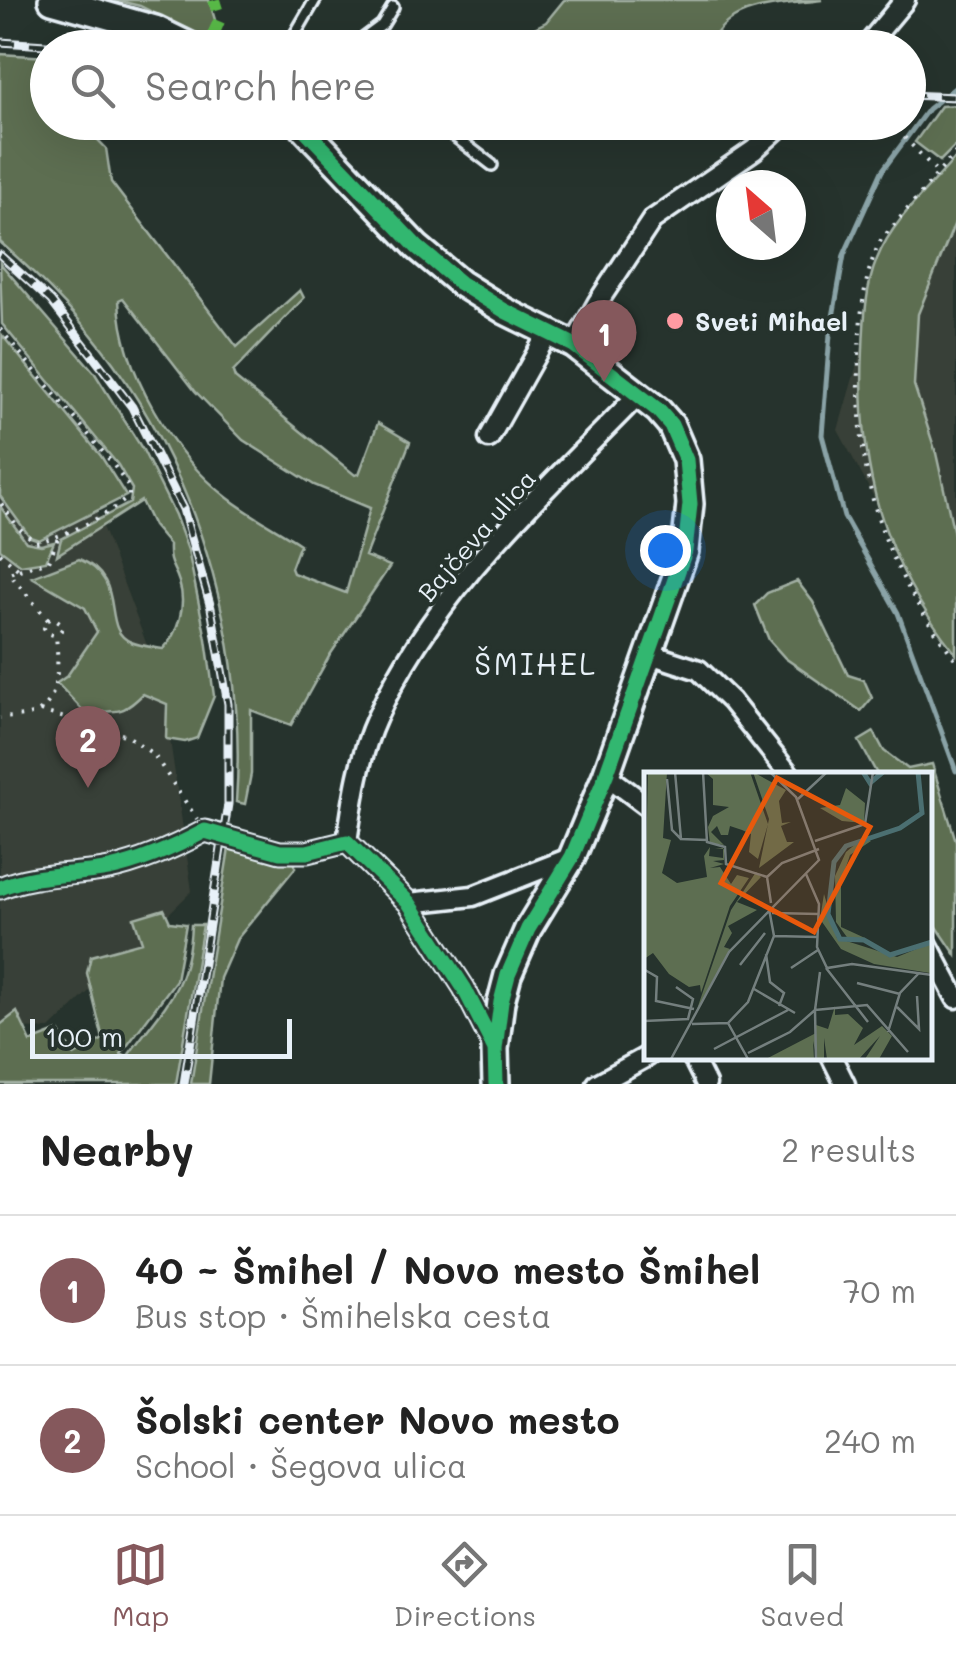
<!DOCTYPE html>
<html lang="en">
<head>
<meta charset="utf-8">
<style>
  :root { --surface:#fff; --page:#f6f6f6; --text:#222; --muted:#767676; --line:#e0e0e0; --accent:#85585c }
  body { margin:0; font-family:Mali,sans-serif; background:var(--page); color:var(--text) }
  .compass { position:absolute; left:716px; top:170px; width:90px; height:90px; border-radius:50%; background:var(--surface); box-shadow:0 10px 40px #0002; rotate:332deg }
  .scale { position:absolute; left:30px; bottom:25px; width:262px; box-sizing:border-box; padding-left:10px; border:5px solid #e8f1f8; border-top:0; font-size:28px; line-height:35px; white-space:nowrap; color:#e8f1f8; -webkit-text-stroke:8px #26332d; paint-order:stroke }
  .you { position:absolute; left:665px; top:550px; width:35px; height:35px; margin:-25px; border:8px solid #fff; border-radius:50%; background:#1a73e8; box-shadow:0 0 0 15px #1a73e833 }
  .badge { display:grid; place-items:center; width:65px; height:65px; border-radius:50%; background:var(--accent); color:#fff; font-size:32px; font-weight:700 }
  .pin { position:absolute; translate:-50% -82px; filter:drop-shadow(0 2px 5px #0008) }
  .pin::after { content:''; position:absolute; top:52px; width:35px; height:30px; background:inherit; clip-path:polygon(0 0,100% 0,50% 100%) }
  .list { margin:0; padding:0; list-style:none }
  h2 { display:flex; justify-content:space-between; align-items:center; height:130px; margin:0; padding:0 40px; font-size:42px }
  h2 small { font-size:32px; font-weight:400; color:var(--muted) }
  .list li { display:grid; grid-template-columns:65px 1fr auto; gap:30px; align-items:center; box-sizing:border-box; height:150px; padding:0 40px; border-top:2px solid var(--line) }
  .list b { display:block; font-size:38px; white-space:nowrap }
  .list p { margin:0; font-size:32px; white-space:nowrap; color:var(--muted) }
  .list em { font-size:32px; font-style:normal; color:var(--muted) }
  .icon { flex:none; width:55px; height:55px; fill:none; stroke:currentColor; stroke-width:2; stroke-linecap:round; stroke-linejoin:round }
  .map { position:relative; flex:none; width:956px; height:1084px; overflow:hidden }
  .search { position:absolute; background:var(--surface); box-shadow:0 10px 40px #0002; left:30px; right:30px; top:30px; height:110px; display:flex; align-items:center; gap:25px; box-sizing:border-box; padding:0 35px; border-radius:55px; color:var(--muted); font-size:38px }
  .sheet { height:430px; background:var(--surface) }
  nav { display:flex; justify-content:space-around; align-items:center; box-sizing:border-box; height:140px; border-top:2px solid var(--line); background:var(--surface); font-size:28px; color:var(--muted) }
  nav a { display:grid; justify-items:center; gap:5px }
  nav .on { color:var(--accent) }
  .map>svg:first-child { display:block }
  .built { fill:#394037 }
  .green { fill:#5d6e51; stroke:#a2b0a4; stroke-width:2.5; fill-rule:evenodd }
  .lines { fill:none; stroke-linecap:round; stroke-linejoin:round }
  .stream { stroke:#8aa3a7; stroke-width:5 }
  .lane-casing { stroke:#e8f1f8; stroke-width:16 }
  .street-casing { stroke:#e8f1f8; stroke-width:25 }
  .secondary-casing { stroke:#e8f1f8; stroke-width:32 }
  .path { stroke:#e8f1f8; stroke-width:4; stroke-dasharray:2.5 8; stroke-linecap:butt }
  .lane { stroke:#26332d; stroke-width:9 }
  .street { stroke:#26332d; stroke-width:18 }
  .secondary { stroke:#26332d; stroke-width:25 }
  .rail-casing { stroke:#e8f1f8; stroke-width:9 }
  .rail { stroke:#26332d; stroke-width:5; stroke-dasharray:15; stroke-linecap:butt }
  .quiet { stroke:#58b947; stroke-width:12; stroke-dasharray:25 12; stroke-linecap:butt }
  .cycleway-casing { stroke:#26332d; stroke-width:21 }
  .cycleway { stroke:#33b770; stroke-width:15 }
  .poi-dot { fill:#ff9aa2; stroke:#26332d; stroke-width:4 }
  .labels { text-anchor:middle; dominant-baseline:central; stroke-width:8; stroke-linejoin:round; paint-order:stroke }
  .poi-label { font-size:25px; font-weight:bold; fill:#e8f1f8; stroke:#26332d; text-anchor:start }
  .street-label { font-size:25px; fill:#e8f1f8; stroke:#26332d }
  .quarter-label { font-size:30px; letter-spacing:2.5px; fill:#e8f1f8; stroke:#26332d }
  .inset-river { fill:none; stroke:#4b6f71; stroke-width:5 }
  .inset-road { fill:none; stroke:#747f7e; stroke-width:2.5 }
  .view { fill:#e8590c; fill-opacity:0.15; stroke:#e8590c; stroke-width:5 }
  .inset-edge { fill:none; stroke:#e8f1f8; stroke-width:5 }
</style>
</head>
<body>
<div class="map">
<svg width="956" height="1084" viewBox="0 0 956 1084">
  <rect width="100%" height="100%" fill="#26332d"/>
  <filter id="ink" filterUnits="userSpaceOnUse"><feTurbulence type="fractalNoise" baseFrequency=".01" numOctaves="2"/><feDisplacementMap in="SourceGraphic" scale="20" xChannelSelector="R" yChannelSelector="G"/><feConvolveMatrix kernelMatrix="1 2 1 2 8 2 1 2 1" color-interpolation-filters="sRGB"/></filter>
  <g filter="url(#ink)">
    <path class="built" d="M 956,163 L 956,643 L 928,599 L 838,430 L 892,243 Z
      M 0,352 L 58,410 L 162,685 L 192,891 L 50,1029 L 0,1028 Z"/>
    <path class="green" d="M 115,0 L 209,0 L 215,20 L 206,39 L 140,6 Z
      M 564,0 L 822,0 C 780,6 727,2 709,47 L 497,47 L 546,22 Z
      M 0,54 L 47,57 L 48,122 L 98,123 L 93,135 L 106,148 L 111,182 L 237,347 L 300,290 L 304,298 L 233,372 L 235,378 L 355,475 L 359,474 L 378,423 L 410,442 L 365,556 L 390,566 L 330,655 L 291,725 L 251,710 L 251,774 L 245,804 L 236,802 C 247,651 203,489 114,364 C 82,319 41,278 0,242 ZM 123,298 L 195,391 L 243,440 L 314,485 L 370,508 L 346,593 L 293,573 L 291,568 L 300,544 C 277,529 250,515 228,498 C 173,456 121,370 119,300 Z
      M 956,105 L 956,145 L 940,161 L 915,142 L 941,106 Z
      M 956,157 L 956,220 L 918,314 L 914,385 L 936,453 L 956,543 L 956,654 C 882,562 857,465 863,349 C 864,320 866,285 877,259 C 892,220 930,188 956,157 Z
      M 0,263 L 94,372 L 143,450 L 175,515 L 188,550 L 206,639 L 214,696 L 197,738 L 185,742 L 166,739 L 167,704 L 143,694 C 115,722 115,704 89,717 L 57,683 L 67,676 L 97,632 L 85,608 L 32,577 L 79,559 C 129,579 99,629 131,642 C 140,646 153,647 163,649 C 178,633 187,606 179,582 C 174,565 168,566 169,545 L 153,526 L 141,501 L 57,555 L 61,539 L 130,503 L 132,489 L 118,465 L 2,324 Z
      M 2,335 L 101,456 L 126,496 L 39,540 L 30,537 L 0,496 Z
      M 0,506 L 26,542 L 41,545 L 54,542 L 46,561 L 21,565 L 0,549 Z
      M 797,581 L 813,602 L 848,675 L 864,680 L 872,698 L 861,711 L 785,658 L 769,640 L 755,605 L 767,593 Z
      M 874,732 L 884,751 L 908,769 L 932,764 L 956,841 L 956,955 L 929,915 L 928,774 L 877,774 L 859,741 Z
      M 229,848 L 295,859 L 295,868 L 237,939 L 220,978 L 209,1084 L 191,1084 Z
      M 164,909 L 170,922 L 186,924 L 176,980 L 121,1054 L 127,1057 C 162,1007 188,992 191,925 L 203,925 L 176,1084 L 0,1084 L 0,1025 L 17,1012 L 31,1042 L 59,1031 L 74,1055 L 103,1039 L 87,973 L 91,956 L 142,942 L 134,918 Z"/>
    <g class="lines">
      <path class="stream" d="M 956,87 L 928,109 L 882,171 L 844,255 L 830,334 L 822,435 L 844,517 L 898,613 L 956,771"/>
      <defs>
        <path id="lane" d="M 287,48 L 315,0
          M 351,48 L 382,25 L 393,7
          M 436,122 L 492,165"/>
        <path id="street" d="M 865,48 L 905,0
          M 574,345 L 598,302 L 652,220 L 754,150 L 785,122
          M 489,438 L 548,333
          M 647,653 L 699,670 L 731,701 L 789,774
          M 606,775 L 646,805
          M 347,842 C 353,800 359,756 377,717 C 434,590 544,492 639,394
          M 0,888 C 35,873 72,876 109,869 C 143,862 175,847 205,831 L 280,852 L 307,852 L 347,842 L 409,903 L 464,988 L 495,1049
          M 409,903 L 473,896 L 572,857
          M 928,945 L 956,998
          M 692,1056 L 706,1084
          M 831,1056 L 845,1084
          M 597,1084 L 648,1056"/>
        <path id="secondary" d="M 52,0 L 155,29 L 194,48
          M 298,122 L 417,247 L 460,283 L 505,311 L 574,345 L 658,410 L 671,425 L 686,460 L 690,504 L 685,551 L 606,775 L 572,857 L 528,929 L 508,975 L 501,1002 L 495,1049 L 496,1084"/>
      </defs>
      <use href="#lane" class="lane-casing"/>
      <use href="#street" class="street-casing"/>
      <use href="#secondary" class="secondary-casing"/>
      <path class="path" d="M 890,122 L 938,173
        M 956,152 L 881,240 C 864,272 860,316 859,352 C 856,478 879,560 956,660
        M 0,329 L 113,464 L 129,488 L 129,496 C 112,514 60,539 35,542 L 18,527 L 0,502
        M 0,553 L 19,570 L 9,573 L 48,620 L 44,628 L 47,633 L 56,636 C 58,658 61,698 39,711 C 28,717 12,717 0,718
        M 19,570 L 49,561 L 59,535
        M 48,620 L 54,618 L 61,623 L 62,629 L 57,636
        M 40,711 L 128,736 L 154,755 L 197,819"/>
      <use href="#lane" class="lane"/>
      <use href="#street" class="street"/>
      <use href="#secondary" class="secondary"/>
      <defs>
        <path id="rail" d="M 0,42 L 92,48
          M 908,95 L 956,97
          M 0,255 L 51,301 L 132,407 L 183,509 L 211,608 L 228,704 L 228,804 L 184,1084"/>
      </defs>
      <use href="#rail" class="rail-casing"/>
      <use href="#rail" class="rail"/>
      <path class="quiet" d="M 209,44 L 220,19 L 214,0"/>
      <defs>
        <path id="cycleway" d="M 298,122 L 417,247 L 460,283 L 505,311 L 574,345 L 658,410 L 671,425 L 686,460 L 690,504 L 685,551 L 606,775 L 572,857 L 528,929 L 508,975 L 501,1002 L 495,1049 L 496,1084
          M 0,888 C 35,873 72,876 109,869 C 143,862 175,847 205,831 L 280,852 L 307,852 L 347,842 L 409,903 L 464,988 L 495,1049"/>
      </defs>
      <use href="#cycleway" class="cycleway-casing"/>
      <use href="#cycleway" class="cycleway"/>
    </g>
  </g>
  <circle class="poi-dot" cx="675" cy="321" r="10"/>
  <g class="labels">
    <g class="poi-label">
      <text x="695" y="321">Sveti Mihael</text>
    </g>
    <g class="street-label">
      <text transform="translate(476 535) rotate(-49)">Bajčeva ulica</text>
    </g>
    <g class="quarter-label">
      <text x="536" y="663">ŠMIHEL</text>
    </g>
  </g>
  <g transform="translate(644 772)">
    <rect width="288" height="288" fill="#26332d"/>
    <path d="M 4,0 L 23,0 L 19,66 L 27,68 L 18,101 L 33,111 L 63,105 L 60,84 L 66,75 L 65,84 L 79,86 L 79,77 L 71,76 L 79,76 L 80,78 L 80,88 L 69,89 L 80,92 L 66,96 L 76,95 L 87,112 L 93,103 L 105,106 L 86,134 L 57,221 L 56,213 L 45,215 L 25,202 L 9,181 L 0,187 ZM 61,0 L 106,0 L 124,52 L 114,87 L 105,80 L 107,62 L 98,58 L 86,54 L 84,63 L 77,63 L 73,54 L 67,60 L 80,73 L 66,71 L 64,55 L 69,44 L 85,35 L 69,33 L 69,7 ZM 109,0 L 142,18 L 135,29 L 138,51 L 147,50 L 137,54 L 143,70 L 150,70 L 115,96 L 125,47 ZM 202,16 L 221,31 L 220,51 L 198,49 L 176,36 L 196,33 ZM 220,65 L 227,69 L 206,83 L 197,110 L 197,155 L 221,166 L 205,168 L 192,150 L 191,104 L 202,80 ZM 112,100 L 117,105 L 93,130 L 113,138 L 84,154 L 88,161 L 80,175 L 86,177 L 53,237 L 87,138 ZM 180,122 L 193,166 L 253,185 L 287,171 L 286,201 L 230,192 L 197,177 L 176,147 ZM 191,234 L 191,243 L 204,242 L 219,256 L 210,273 L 238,254 L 248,264 L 235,287 L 221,287 L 236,264 L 215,287 L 183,287 L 180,266 L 180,287 L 173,287 L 169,269 L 170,287 L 122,287 L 172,261 L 172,253 L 184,257 Z" fill="#5d6e51"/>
    <path class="inset-river" d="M 219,0 L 226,11 L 239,0M 274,0 L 278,41 L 256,56 L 202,74 L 190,90 L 184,142 L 196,167 L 220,168 L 246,183 L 288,170"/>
    <path class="inset-road" d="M 31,0 L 37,67 L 63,68M 59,0 L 63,70 L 81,75 L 82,92 L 123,105 L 127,131M 23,7 L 28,58 L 37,67M 154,27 L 183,0M 171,69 L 221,52 L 229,0M 162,102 L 175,132 L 173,175 L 183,196 L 208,192 L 288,203M 123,105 L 138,91 L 175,77M 128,141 L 175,142M 130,164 L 174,165M 122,182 L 126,210 L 140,221 L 135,234M 96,193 L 121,161M 147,196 L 174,178M 182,196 L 224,250M 1,198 L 13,205 L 12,229 L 50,237M 213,211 L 256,222M 110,217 L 151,241M 253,235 L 275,257 L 273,224M 171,238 L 223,233 L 264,280M 171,239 L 172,287M 0,249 L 44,247 L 49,227 L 32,215M 84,251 L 104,287M 48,252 L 84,251 L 104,230 L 130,164 L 125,137M 244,260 L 256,221 L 275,201M 70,277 L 144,238M 104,281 L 146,260 L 171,238 L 176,200M 27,287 L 85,180 L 175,88 L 152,25 L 126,0"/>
    <path class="view" d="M 133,6 L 226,55 L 170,160 L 77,111 Z"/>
    <rect width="288" height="288" class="inset-edge"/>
  </g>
</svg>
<svg class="compass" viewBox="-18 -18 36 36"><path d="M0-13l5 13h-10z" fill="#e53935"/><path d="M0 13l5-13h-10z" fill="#767676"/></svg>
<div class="scale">100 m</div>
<div class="you"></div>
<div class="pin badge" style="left:604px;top:382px">1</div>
<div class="pin badge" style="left:88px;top:788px">2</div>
<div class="search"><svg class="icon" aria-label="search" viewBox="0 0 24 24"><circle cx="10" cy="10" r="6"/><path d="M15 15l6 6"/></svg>Search here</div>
</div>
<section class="sheet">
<h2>Nearby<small>2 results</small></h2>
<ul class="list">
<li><span class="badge">1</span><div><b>40 ~ Šmihel / Novo mesto Šmihel</b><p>Bus stop · Šmihelska cesta</p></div><em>70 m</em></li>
<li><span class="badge">2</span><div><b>Šolski center Novo mesto</b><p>School · Šegova ulica</p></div><em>240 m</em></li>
</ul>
</section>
<nav>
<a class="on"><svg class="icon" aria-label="map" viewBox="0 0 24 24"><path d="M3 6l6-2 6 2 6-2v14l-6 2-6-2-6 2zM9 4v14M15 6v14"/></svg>Map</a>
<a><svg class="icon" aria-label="directions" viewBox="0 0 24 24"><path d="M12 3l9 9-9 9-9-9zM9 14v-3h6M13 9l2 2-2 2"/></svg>Directions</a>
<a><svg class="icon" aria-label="saved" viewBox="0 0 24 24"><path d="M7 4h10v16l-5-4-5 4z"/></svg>Saved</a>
</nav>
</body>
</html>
